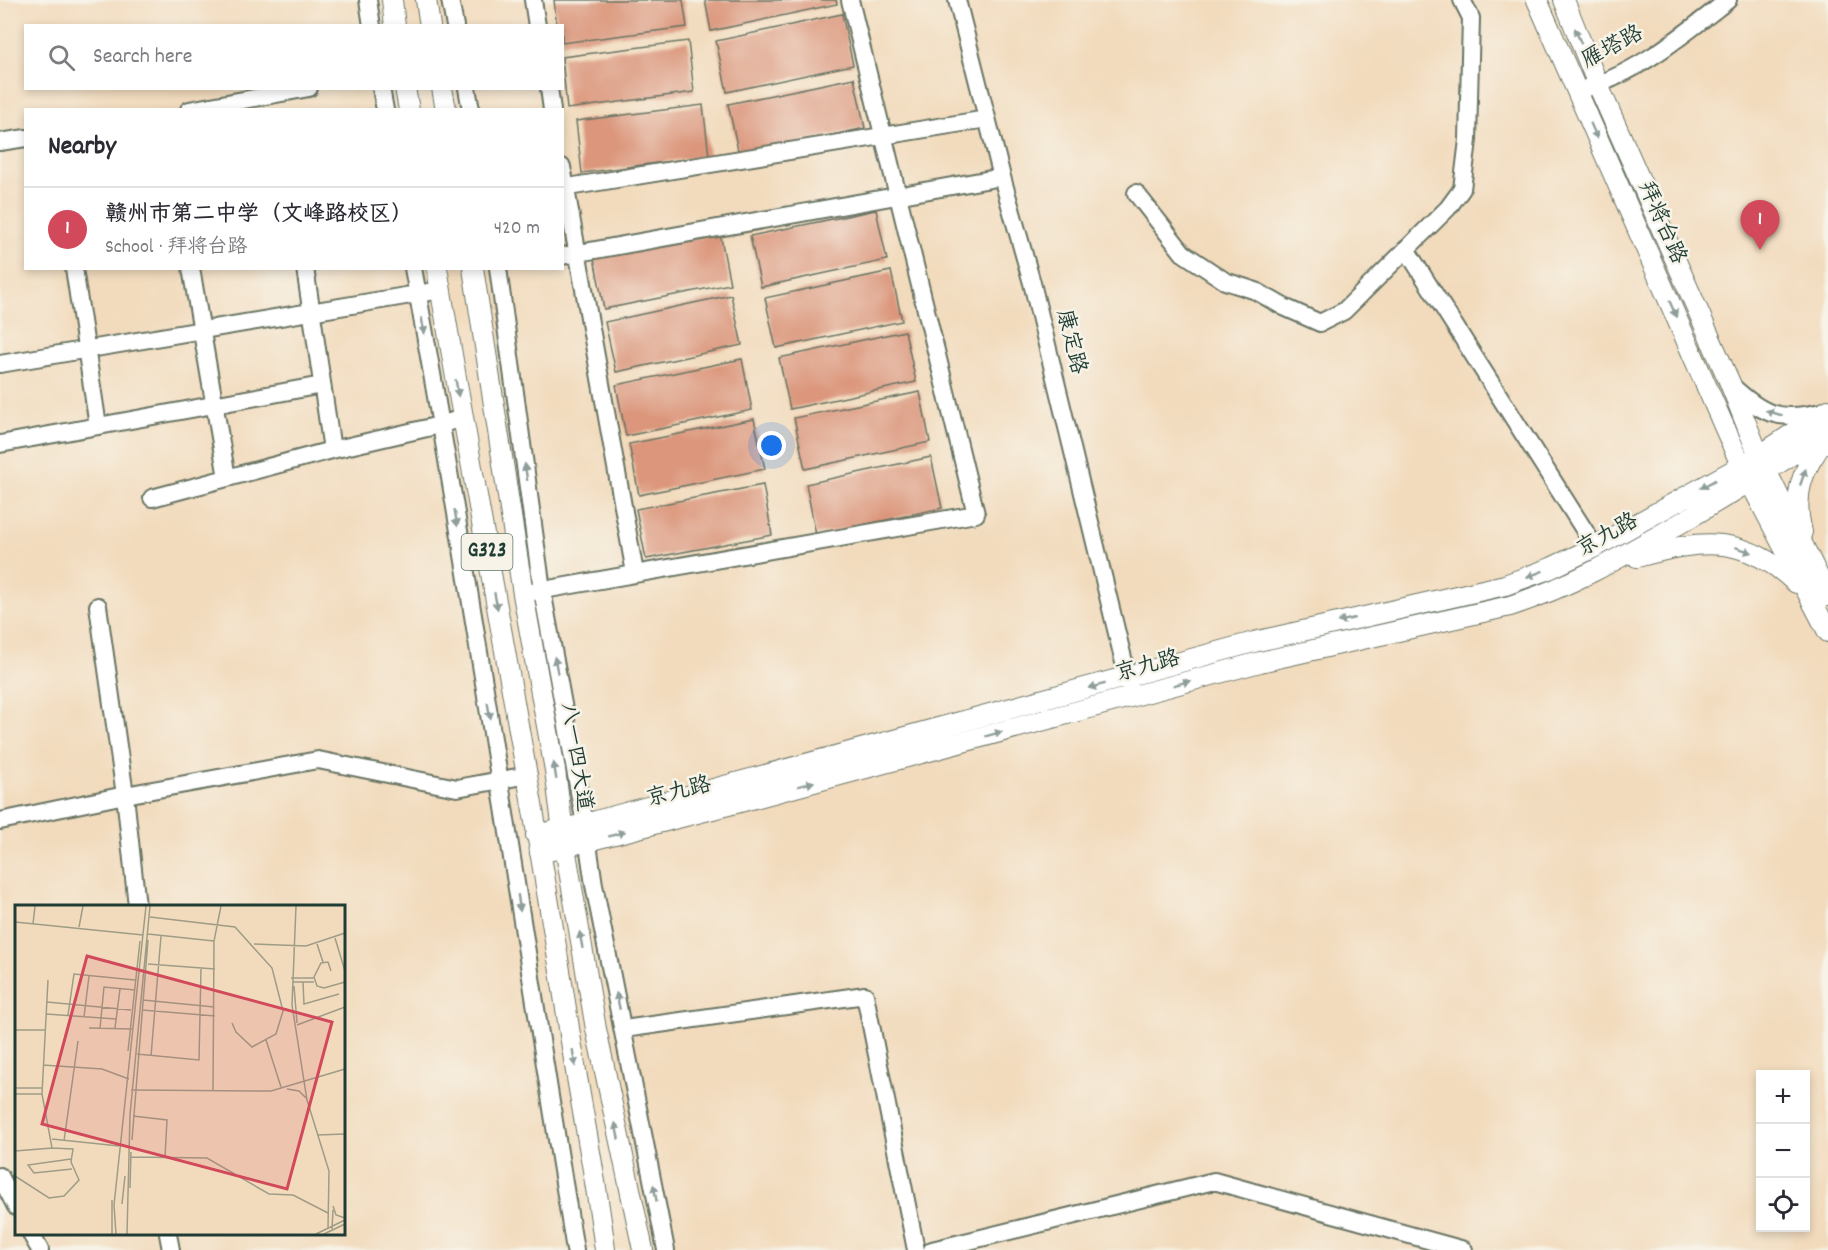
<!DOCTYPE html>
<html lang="en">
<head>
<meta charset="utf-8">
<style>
  :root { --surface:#fff; --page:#f2f2f3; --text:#2b2b33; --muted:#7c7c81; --line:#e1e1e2; --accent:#d1495b }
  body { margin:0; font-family:Dekko,"LXGW WenKai TC",sans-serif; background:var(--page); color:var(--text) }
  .controls { position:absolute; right:18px; bottom:18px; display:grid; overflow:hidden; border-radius:0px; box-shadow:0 3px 9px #0003 }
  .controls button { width:54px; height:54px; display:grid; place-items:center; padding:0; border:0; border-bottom:2px solid var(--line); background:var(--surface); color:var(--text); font:30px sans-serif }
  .you { position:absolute; left:772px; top:446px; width:21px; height:21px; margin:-15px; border:4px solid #fff; border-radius:50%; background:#1a73e8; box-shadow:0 0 0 9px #1a73e833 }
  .badge { display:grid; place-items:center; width:39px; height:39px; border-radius:50%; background:var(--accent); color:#fff; font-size:20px; font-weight:700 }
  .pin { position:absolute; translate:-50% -50px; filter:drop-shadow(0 2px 3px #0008) }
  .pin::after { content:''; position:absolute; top:32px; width:21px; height:18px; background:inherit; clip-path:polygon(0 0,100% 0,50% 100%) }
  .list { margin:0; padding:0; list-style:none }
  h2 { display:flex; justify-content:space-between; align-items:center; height:78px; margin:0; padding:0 24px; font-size:26px }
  h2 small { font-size:20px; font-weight:400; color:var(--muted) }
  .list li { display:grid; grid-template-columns:39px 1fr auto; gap:18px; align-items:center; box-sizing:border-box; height:84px; padding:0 24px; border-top:2px solid var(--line) }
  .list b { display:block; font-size:22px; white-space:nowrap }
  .list p { margin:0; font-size:20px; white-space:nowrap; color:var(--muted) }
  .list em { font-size:20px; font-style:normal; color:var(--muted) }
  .icon { flex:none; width:33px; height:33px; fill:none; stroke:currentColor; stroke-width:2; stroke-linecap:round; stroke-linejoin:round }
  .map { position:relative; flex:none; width:1828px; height:1250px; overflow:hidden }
  .search { position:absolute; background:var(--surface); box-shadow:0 3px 9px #0003; left:24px; top:24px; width:540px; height:66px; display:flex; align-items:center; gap:15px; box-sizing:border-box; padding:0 21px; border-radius:0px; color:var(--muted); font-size:22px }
  .panel { position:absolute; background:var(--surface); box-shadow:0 3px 9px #0003; left:24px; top:108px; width:540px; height:162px; border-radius:0px }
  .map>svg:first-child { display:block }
  .building { fill:#db967b }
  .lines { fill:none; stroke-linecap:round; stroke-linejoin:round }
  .minor-casing { stroke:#697464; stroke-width:20 }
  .major-casing { stroke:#697464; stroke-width:22 }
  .minor { stroke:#fff; stroke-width:16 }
  .major { stroke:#fff; stroke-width:20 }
  .oneway { fill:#8f9e9a }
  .labels { text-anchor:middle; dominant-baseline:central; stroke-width:5; stroke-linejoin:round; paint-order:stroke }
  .shield { fill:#f7f3e8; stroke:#60746a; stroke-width:1.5 }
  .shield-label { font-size:21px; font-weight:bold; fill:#1f3d34 }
  .street-label { font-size:22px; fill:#1f3d34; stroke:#f7f3e8 }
  .inset-road { fill:none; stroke:#9e9c86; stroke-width:1.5 }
  .view { fill:#d1495b; fill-opacity:0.15; stroke:#d1495b; stroke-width:3 }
  .inset-edge { fill:none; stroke:#1f3d34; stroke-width:3 }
</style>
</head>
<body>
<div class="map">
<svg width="1828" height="1250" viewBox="0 0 1828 1250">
  <rect width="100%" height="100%" fill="#f7f3e8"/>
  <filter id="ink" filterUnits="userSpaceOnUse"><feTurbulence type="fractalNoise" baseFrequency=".0167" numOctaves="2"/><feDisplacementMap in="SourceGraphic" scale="12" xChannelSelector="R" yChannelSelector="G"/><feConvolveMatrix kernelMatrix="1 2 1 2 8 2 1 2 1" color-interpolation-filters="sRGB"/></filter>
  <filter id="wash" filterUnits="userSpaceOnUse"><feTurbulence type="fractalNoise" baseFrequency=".008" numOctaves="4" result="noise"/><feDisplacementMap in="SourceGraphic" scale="24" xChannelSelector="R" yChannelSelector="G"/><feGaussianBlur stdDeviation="1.35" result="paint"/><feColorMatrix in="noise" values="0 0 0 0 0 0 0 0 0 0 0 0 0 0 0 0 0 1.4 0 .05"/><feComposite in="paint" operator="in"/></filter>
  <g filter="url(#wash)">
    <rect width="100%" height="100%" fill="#f2dbbd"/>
    <g id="blocks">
      <path class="building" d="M 554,0 L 683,0 L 687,27 L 562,43 L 562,26 L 557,26 Z
        M 705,0 L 836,0 L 837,4 L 711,31 Z
        M 842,14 L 853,65 L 727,92 L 716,41 Z
        M 688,41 L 694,92 L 567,109 L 562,57 Z
        M 854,78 L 865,128 L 739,155 L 728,104 Z
        M 703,105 L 709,156 L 582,173 L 576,121 Z
        M 876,210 L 887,260 L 761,287 L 750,236 Z
        M 720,233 L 730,284 L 604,309 L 594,258 Z
        M 891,271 L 902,321 L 776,348 L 765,298 Z
        M 731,295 L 742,345 L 616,372 L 605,322 Z
        M 905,331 L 916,382 L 790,409 L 779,358 Z
        M 742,359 L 752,410 L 626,436 L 616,385 Z
        M 920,392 L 930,442 L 805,469 L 794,418 Z
        M 754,419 L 765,469 L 639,495 L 629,444 Z
        M 931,457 L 942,508 L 816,535 L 806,484 Z
        M 763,485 L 772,535 L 646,559 L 636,509 Z"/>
    </g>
  </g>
  <g filter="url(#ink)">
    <use href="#blocks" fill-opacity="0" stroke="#697464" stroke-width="1.5"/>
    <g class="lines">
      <defs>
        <path id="minor" d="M 368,0 L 372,26
          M 450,0 L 455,26
          M 533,0 L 537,26
          M 957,0 L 1002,177 L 1032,283 L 1130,687
          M 381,88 L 385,110
          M 467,88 L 471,110
          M 549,88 L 552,110
          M 1577,91 C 1633,77 1683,35 1728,0
          M 189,110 L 309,88
          M 0,142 L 26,138
          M 562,167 L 635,573
          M 562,188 L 987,119
          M 1136,193 L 1183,253 L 1225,281 L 1256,291 L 1284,307 L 1320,323 L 1344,311 L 1448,208 L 1462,189 L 1468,140 L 1471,18 L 1462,0
          M 1406,249 L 1595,547
          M 562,256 L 1002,177
          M 74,268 L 98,426
          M 191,268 L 227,478
          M 305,268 L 332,450
          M 413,268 C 473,595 521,923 575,1250
          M 498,268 L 542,590 L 585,824 L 594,885 L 666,1250
          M 0,364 L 441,290
          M 1731,385 C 1762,414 1778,422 1821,412
          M 0,444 L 322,385
          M 152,498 L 332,450 L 440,425 L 462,418
          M 532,592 L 976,514 L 850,0
          M 98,606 L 125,795 L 137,906
          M 0,821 L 125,795 L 318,760 L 457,788 L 528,775
          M 624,1029 L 865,995 L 916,1250
          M 0,1176 L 16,1207
          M 31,1234 L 40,1250
          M 168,1234 L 171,1250
          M 932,1250 L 1214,1181 L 1464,1250"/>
        <path id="major" d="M 392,0 L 395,26
          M 426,0 L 430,26
          M 1537,0 L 1741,465 L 1828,632
          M 1564,0 L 1598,85 L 1730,383 L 1759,456 L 1828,596
          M 405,88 L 409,110
          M 442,88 L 446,110
          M 437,268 C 480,522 530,774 569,1028 C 580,1102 596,1176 605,1250
          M 473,268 L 523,594 L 555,770 L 565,847 L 596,1029 L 643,1250
          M 1802,532 C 1792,493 1803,467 1827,437
          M 1637,557 C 1702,539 1744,534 1796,583
          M 536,835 L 585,824 L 1254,642 L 1505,585 L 1551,568 L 1595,547 L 1759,456 L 1828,410
          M 540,853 L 736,803 L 1260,662 L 1510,606 C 1572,586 1623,556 1679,524 C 1730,494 1779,464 1828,431"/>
      </defs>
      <use href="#minor" class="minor-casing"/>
      <use href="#major" class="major-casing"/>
      <use href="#minor" class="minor"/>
      <use href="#major" class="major"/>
    </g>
    <defs><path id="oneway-solid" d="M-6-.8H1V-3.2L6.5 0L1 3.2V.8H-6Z" transform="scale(1.5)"/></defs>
    <g class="oneway">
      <use href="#oneway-solid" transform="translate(1578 36) rotate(-112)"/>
      <use href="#oneway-solid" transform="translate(1594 131) rotate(66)"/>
      <use href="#oneway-solid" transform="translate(1673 309) rotate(66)"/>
      <use href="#oneway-solid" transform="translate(423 326) rotate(81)"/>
      <use href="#oneway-solid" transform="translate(457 388) rotate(81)"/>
      <use href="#oneway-solid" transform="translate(1774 413) rotate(-164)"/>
      <use href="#oneway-solid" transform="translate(526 472) rotate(-98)"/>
      <use href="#oneway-solid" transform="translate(1803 477) rotate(-71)"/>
      <use href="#oneway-solid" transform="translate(1708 484) rotate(151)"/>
      <use href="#oneway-solid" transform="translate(456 518) rotate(80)"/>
      <use href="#oneway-solid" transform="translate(1744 550) rotate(18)"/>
      <use href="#oneway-solid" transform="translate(1535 574) rotate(159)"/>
      <use href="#oneway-solid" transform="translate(496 601) rotate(79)"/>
      <use href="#oneway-solid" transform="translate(1346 620) rotate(167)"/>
      <use href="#oneway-solid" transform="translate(556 665) rotate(-101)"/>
      <use href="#oneway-solid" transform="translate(1182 683) rotate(-15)"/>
      <use href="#oneway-solid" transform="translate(1097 686) rotate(165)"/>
      <use href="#oneway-solid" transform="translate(489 711) rotate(80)"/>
      <use href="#oneway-solid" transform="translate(994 734) rotate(-15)"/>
      <use href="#oneway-solid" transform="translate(555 771) rotate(-99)"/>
      <use href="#oneway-solid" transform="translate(806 784) rotate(-15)"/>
      <use href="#oneway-solid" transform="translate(617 834) rotate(-16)"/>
      <use href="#oneway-solid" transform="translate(519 903) rotate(82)"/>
      <use href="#oneway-solid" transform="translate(581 940) rotate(-100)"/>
      <use href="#oneway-solid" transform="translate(618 1001) rotate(-102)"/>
      <use href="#oneway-solid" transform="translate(574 1058) rotate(81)"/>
      <use href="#oneway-solid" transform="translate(617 1131) rotate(-102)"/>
      <use href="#oneway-solid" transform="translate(655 1193) rotate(-101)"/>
    </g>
  </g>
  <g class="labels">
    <rect class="shield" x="461.5" y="534" width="51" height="36" rx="4.5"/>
    <g class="shield-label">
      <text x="487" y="552">G323</text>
    </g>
    <g class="street-label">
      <text transform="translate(1613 48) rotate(-28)">雁塔路</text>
      <text transform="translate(1661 223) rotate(66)">拜将台路</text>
      <text transform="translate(1070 342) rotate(76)">康定路</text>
      <text transform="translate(1608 536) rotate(-29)">京九路</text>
      <text transform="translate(1148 667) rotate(-15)">京九路</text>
      <text transform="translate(575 757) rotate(81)">八一四大道</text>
      <text transform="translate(679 793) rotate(-14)">京九路</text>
    </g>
  </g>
  <g transform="translate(15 905)">
    <rect width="330" height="330" fill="#f2dbbd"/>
    <path class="inset-road" d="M 281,1 L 277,100 L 292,195 L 314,266 L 313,324M 135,12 L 220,22 L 257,63 L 268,106 L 261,129 L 237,142 L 221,127 L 217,118M 0,17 L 128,30M 18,19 L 20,1M 64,22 L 68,1M 133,29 L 199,36M 320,33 L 330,66M 239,39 L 291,41 L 330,28M 302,39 L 308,57M 133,59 L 200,64M 316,66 L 313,57 L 306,58 L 299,72 L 302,81 L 309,83 L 330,77M 276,73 L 299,73M 278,77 L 299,77M 288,77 L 289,99 L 324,89M 279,81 L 282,118M 128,95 L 199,102M 32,97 L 116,105M 127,105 L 200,111M 31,109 L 101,114M 53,110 L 59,69 L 120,75M 69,112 L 74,71M 282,120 L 330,102M 74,123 L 117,124M 85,123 L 89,82 L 120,85M 100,123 L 105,84M 0,125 L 30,125M 251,135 L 266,182M 113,146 L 125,36M 122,149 L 184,155 L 186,63M 136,151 L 146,31M 28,160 L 87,164 L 114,174M 0,183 L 27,183M 272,184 L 284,186 L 291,193M 116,185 L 256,186 L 330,164M 198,185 L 199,36 L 206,1M 0,189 L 27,189M 118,211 L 152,215 L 150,252M 302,230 L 330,229M 37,234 L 104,241M 117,235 L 133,35M 49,236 L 63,136M 0,246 L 37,243 L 27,189 L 33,75M 116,252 L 192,253 L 254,289 L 278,290 L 313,308M 56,254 L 13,260 L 19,268 L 57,264M 0,271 L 34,293 L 49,291 L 64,275 L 56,257 L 58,244 L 37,243M 115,283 L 116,247M 107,299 L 110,271M 318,301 L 321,310 L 330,313M 317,324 L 318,305M 97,329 L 97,295M 101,329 L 99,300 L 131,1M 112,329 L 115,210 L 135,1M 301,329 L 330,315M 309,329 L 330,319"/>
    <path class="view" d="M 72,51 L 317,117 L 272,284 L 27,219 Z"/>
    <rect width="330" height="330" class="inset-edge"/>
  </g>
</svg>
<div class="controls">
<button>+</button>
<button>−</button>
<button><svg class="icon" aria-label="locate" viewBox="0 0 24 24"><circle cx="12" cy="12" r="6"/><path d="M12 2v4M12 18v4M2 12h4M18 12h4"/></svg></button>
</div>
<div class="you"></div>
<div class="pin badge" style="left:1760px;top:250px">1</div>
<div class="search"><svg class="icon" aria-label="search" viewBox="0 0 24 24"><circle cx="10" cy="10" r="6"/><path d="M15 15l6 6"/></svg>Search here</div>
<section class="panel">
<h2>Nearby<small></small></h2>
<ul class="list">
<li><span class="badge">1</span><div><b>赣州市第二中学（文峰路校区）</b><p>School · 拜将台路</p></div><em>420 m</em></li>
</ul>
</section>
</div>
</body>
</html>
